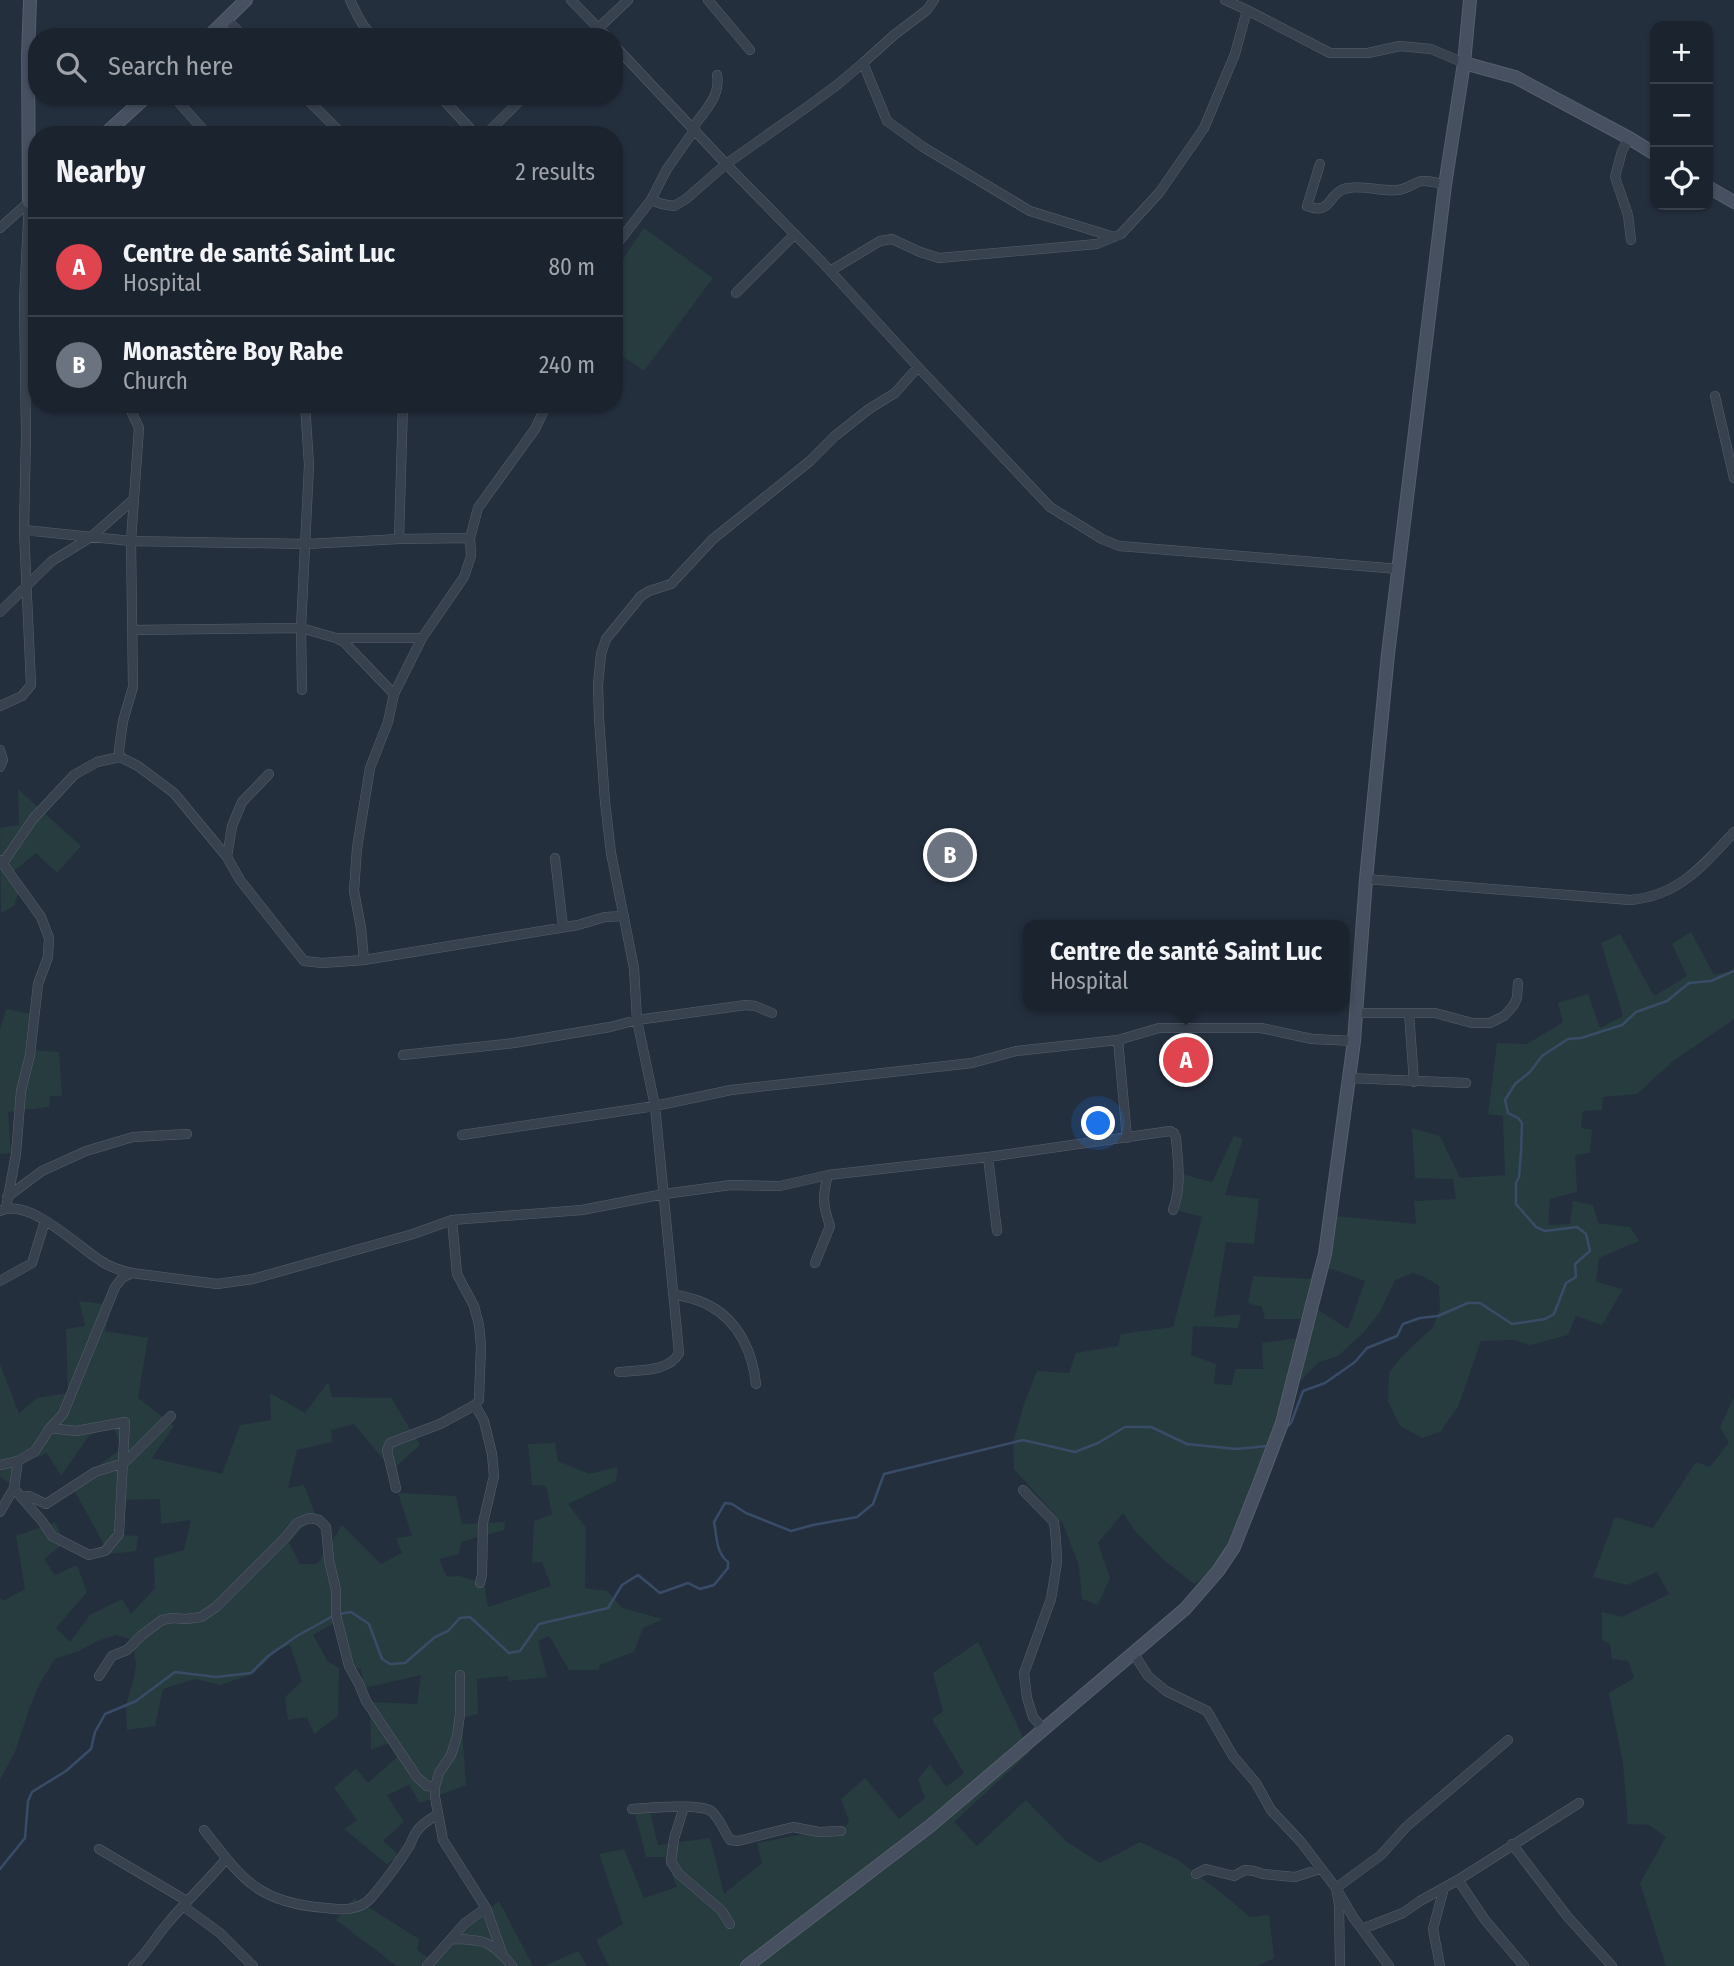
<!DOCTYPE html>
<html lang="en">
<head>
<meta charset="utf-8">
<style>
  :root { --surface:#1b232e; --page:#242b36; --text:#f1f3f6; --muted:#a0a4aa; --line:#39404a; --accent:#db2777 }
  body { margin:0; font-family:"Fira Sans Condensed",sans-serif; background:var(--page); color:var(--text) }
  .controls { position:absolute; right:21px; top:21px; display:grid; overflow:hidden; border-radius:14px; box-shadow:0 2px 5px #0004 }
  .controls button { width:63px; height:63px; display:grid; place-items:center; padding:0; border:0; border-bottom:2px solid var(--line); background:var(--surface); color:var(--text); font:35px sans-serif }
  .you { position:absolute; left:1099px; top:1124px; width:24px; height:24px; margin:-18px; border:5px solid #fff; border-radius:50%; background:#1a73e8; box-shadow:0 0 0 10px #1a73e833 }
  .badge { display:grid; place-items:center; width:46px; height:46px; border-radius:50%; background:var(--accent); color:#fff; font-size:23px; font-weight:700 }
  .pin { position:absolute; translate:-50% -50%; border:4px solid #fff; box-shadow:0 2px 7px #0006 }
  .popup { position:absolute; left:1023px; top:920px; width:326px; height:91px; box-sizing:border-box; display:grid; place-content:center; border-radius:14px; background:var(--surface); filter:drop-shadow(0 2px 5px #0005); font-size:23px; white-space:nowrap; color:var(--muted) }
  .popup b { font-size:26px; color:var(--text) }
  .popup::after { content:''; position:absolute; left:50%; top:100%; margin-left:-14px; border:14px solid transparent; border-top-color:var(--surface) }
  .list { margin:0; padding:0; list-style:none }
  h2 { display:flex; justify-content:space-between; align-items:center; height:91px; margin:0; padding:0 28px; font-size:30px }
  h2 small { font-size:23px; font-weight:400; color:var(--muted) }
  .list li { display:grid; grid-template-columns:46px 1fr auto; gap:21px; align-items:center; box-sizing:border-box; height:98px; padding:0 28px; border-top:2px solid var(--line) }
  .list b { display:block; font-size:26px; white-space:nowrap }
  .list p { margin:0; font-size:23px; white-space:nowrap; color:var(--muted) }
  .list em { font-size:23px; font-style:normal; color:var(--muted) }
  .icon { flex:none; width:38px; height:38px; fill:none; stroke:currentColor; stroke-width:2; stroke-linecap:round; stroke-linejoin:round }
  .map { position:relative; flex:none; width:1734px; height:1966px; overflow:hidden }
  .search { position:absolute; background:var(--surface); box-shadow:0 2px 5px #0004; left:28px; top:28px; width:595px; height:77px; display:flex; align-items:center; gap:18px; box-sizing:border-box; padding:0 24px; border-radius:28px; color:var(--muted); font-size:26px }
  .panel { position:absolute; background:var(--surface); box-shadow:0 2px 5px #0004; left:28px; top:126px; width:595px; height:287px; border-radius:28px }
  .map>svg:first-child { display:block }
  .green { fill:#263c3f; fill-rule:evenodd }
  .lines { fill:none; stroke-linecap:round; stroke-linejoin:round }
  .stream { stroke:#394c67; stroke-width:2.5 }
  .street-casing { stroke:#565f6c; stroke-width:10 }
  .secondary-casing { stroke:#565f6c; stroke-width:14 }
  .street { stroke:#38414e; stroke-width:9 }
  .secondary { stroke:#465061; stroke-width:12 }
</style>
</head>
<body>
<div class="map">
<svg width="1734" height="1966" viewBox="0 0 1734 1966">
  <rect width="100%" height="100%" fill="#242f3e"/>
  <path class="green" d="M 644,228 L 713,278 L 644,371 L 614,350 L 614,272 Z
    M 18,789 L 81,846 L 57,873 L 36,853 L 10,874 L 21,885 L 14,906 L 1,913 L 0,828 L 19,825 Z
    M 1691,932 L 1714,975 L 1731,971 L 1734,967 L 1734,1019 L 1672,1062 L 1637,1094 L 1603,1097 L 1602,1110 L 1583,1111 L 1581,1128 L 1592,1130 L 1590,1153 L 1575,1155 L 1577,1192 L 1550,1199 L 1548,1225 L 1570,1224 L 1573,1201 L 1593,1205 L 1598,1223 L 1630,1227 L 1639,1241 L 1599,1258 L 1596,1282 L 1623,1289 L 1602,1325 L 1576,1316 L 1568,1335 L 1530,1345 L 1514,1340 L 1481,1341 L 1458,1407 L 1440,1432 L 1422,1438 L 1400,1426 L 1388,1401 L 1389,1373 L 1401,1357 L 1433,1327 L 1440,1309 L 1439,1286 L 1425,1277 L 1413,1273 L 1395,1280 L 1380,1312 L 1363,1333 L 1338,1356 L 1319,1362 L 1300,1381 L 1275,1459 L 1240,1550 L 1194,1584 L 1165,1561 L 1135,1531 L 1123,1513 L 1098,1543 L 1110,1578 L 1098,1605 L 1082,1599 L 1079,1566 L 1063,1524 L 1014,1469 L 1013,1442 L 1024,1404 L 1037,1371 L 1069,1373 L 1076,1353 L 1118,1346 L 1121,1334 L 1173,1327 L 1202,1217 L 1176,1210 L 1181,1174 L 1212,1182 L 1234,1136 L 1243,1139 L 1225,1195 L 1259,1199 L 1254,1244 L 1226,1242 L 1214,1317 L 1241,1314 L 1238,1328 L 1193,1326 L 1191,1355 L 1216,1364 L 1214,1384 L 1232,1385 L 1235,1369 L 1263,1369 L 1262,1343 L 1298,1338 L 1302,1319 L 1265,1319 L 1262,1307 L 1248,1303 L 1253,1276 L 1310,1279 L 1336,1216 L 1416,1224 L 1414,1201 L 1456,1199 L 1453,1179 L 1415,1178 L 1412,1128 L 1440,1136 L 1460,1178 L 1505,1175 L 1503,1116 L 1488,1114 L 1497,1043 L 1527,1044 L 1563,1022 L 1558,1003 L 1588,994 L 1600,1028 L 1623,1016 L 1601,943 L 1620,934 L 1654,996 L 1687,976 L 1672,944 ZM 1327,1269 L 1335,1270 L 1365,1281 L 1348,1329 L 1317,1309 Z
    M 6,1009 L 32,1014 L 31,1050 L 59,1052 L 62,1096 L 50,1096 L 49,1107 L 8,1112 L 11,1153 L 0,1154 L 0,1030 Z
    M 79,1301 L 112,1305 L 105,1331 L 148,1338 L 138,1398 L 174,1426 L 152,1458 L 222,1474 L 240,1425 L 271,1420 L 270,1393 L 305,1413 L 328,1382 L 332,1397 L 391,1398 L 420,1445 L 392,1470 L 354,1424 L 331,1430 L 332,1442 L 297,1450 L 288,1488 L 304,1485 L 315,1513 L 289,1543 L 300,1564 L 317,1564 L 342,1525 L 381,1564 L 402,1553 L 396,1538 L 412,1536 L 398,1493 L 456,1496 L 462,1524 L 505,1522 L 504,1530 L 461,1542 L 459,1554 L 439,1559 L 447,1577 L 460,1576 L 484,1584 L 488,1607 L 551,1586 L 542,1562 L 532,1563 L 534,1521 L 552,1514 L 546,1486 L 532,1485 L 528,1444 L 555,1443 L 558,1461 L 589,1474 L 618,1467 L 616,1481 L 568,1504 L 586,1528 L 585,1588 L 607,1591 L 622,1608 L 663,1619 L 643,1628 L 634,1652 L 600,1665 L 599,1670 L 569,1670 L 549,1636 L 538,1641 L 547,1677 L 509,1681 L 507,1676 L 477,1679 L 478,1714 L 461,1718 L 466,1785 L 420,1803 L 409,1785 L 387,1795 L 404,1822 L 383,1841 L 400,1856 L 387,1864 L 344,1829 L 357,1820 L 334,1788 L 356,1768 L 368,1783 L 397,1757 L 389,1743 L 371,1750 L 370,1702 L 417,1704 L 421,1675 L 364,1688 L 361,1669 L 355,1668 L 338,1621 L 313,1635 L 328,1662 L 339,1668 L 338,1716 L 314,1734 L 307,1717 L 288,1720 L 285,1697 L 302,1681 L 290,1645 L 278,1650 L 253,1674 L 220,1685 L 195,1679 L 163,1689 L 155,1726 L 127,1730 L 126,1705 L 134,1678 L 136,1664 L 132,1640 L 117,1635 L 97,1641 L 79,1651 L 55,1659 L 40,1683 L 30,1707 L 15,1752 L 0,1780 L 0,1598 L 3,1601 L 25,1589 L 16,1536 L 55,1522 L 64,1543 L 44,1559 L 55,1575 L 77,1565 L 87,1592 L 56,1628 L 70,1642 L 90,1615 L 122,1599 L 131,1614 L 155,1588 L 154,1558 L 184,1550 L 191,1520 L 161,1524 L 160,1499 L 126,1500 L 122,1535 L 138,1536 L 136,1551 L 109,1554 L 72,1486 L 122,1448 L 113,1426 L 89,1436 L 61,1476 L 47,1453 L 19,1465 L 10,1484 L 0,1476 L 0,1364 L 19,1413 L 37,1398 L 68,1393 L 66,1329 L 85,1326 Z
    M 1734,1397 L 1734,1966 L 1666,1966 L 1640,1883 L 1666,1837 L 1649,1825 L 1628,1824 L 1623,1764 L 1609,1693 L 1634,1678 L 1628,1661 L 1612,1659 L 1610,1644 L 1602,1640 L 1602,1612 L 1622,1617 L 1669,1594 L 1657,1572 L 1627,1585 L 1593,1577 L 1615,1517 L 1653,1528 L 1696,1462 L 1710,1467 L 1729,1442 L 1720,1427 Z
    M 978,1642 L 1030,1752 L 954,1822 L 977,1846 L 1026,1800 L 1066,1841 L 1100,1863 L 1140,1842 L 1178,1860 L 1229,1899 L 1250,1917 L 1269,1915 L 1274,1958 L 1257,1966 L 609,1966 L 596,1940 L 623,1924 L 599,1854 L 624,1849 L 644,1898 L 677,1887 L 665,1857 L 646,1857 L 633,1806 L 648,1804 L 658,1845 L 710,1838 L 724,1894 L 762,1863 L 757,1843 L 804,1834 L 840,1835 L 849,1821 L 841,1799 L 865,1778 L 899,1819 L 925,1798 L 918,1779 L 930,1764 L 946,1787 L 964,1773 L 932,1719 L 943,1711 L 933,1673 Z
    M 354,1898 L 419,1939 L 417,1950 L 427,1957 L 499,1901 L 533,1966 L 397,1966 L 336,1920 Z
    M 578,1951 L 586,1964 L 584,1966 L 544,1966 Z"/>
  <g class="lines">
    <path class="stream" d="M 1288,1426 L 1291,1423 L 1303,1391 L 1325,1383 L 1355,1362 L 1367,1348 L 1397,1336 L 1403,1324 L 1420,1318 L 1438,1316 L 1468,1303 L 1480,1303 L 1512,1324 L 1545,1319 L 1554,1314 L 1566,1283 L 1576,1277 L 1575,1264 L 1590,1251 L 1586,1234 L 1577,1227 L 1545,1231 L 1536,1227 L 1516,1204 L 1516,1183 L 1519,1177 L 1521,1152 L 1522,1123 L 1518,1118 L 1508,1113 L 1505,1100 L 1515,1084 L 1530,1072 L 1542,1056 L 1568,1039 L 1581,1038 L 1622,1025 L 1636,1012 L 1667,1001 L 1689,983 L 1711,981 L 1734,971
      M 339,1614 L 351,1612 L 369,1624 L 382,1659 L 390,1664 L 405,1663 L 435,1637 L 448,1631 L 460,1618 L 470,1617 L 509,1653 L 520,1651 L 539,1624 L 608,1608 L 622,1585 L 638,1575 L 660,1593 L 688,1583 L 700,1589 L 714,1585 L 728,1568 L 728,1562 C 716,1553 717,1537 714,1522 L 725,1503 L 732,1504 L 746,1513 L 791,1531 L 813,1525 L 857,1517 L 873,1504 L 884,1474 L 1023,1440 L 1075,1452 L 1098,1443 L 1125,1427 L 1151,1427 L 1187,1444 L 1236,1449 L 1267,1446
      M 0,1869 L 25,1838 L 28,1801 L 32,1792 L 66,1771 L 91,1749 L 95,1732 L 105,1714 L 136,1701 L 175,1672 L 216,1677 L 251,1673 L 268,1656 L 297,1636 L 333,1616"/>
    <defs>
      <path id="street" d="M 350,0 C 357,14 362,28 375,37
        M 571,0 L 607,37
        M 708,0 L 750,50
        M 1225,0 L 1247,10
        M 226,19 L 244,37
        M 589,37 L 628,0
        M 614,45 L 726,164 L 822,262 L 918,367 L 1050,507 L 1102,539 L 1119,546 L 1132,547 L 1399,569
        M 863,63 L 887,121 L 923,147 L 1030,211 L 1114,237
        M 173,96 L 208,135
        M 304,96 L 343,135
        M 440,96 L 476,135
        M 693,127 C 704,112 721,96 717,75
        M 485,135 L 525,96
        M 1629,138 L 1622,151 L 1615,177 L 1628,215 L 1631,240
        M 1320,164 L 1307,206 C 1333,216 1327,192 1348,188 C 1364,185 1382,192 1398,190 C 1406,189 1411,185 1418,182 C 1425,179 1437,183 1445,185
        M 651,200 L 662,204 L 674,206 L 686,199 L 726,164 L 807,107 L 837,85 L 863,63 L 894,35 L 927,10 L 934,0
        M 0,228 L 29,202
        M 614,248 L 651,200 L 667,169 L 695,129
        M 830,271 L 880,241 L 892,239 L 920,252 L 939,258 L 1097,244 L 1121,234 L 1159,193 L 1204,128 L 1235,54 L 1247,10 L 1330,53 L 1368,53 L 1400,46 L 1431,49 L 1464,63
        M 736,293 L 795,234
        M 25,301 L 37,318
        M 1715,396 L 1734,478
        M 305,404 L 309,465 L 301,628 L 336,638 L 344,642 L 394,694
        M 24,530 L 131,541 L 307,544 L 399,539 L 470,538 L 478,508 L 535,429 L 547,404
        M 399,539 L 403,404
        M 0,612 L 52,561 L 91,537 L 134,499
        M 132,630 L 301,628 L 302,690
        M 338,638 L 422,638
        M 0,706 L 22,696 L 31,685 L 24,530 L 26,434 L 24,300 L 29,202
        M 0,750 L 3,760 L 0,767
        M 120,757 L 119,750 L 123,721 L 133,687 L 131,541 L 139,428 L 128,404
        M 227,857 L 232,826 L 242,802 L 269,774
        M 555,858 L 563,927
        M 0,860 L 41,917 L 49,938 L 48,957 L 38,984 L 30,1055 L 21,1091 L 16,1154 L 6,1208
        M 3,863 L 33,819 L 74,775 L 97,762 L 120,757 L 138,766 L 174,793 L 227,857 L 240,880 L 304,961 L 322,963 L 364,960 L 578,925 L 605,917 L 624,916
        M 1366,879 L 1630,900 C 1678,896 1703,866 1734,832
        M 364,960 L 361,928 L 354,891 L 357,848 L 370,768 L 388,722 L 394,694 L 422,638 L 464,577 L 471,556 L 470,538
        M 1356,1013 L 1435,1013 L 1472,1023 L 1490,1023 L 1504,1016 L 1513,1006 L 1517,998 L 1518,983
        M 1409,1013 L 1414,1082
        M 1118,1040 L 1127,1138
        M 403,1055 L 514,1043 L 610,1027 L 637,1020 L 746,1005 L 755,1006 L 772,1013
        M 1349,1078 L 1466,1083
        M 462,1135 L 655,1106 L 731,1090 L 972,1063 L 1016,1051 L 1118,1040 L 1159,1028 L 1261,1028 L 1312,1039 L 1354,1041
        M 988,1157 L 997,1231
        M 7,1197 L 42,1171 L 86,1151 L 133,1137 L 187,1134
        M 0,1211 C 30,1197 78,1247 101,1261 C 110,1267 122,1271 132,1273
        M 815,1263 L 830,1226 C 823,1206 822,1196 828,1175
        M 0,1281 L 32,1263 L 45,1221
        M 673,1294 C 686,1297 699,1299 710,1306 C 739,1321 753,1354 756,1384
        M 619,1372 C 639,1370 669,1372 679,1353 L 655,1106 L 637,1020 L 634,968 L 611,853 L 605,802 L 599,718 L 598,685 L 601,654 L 606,639 L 641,596 L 649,591 L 671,584 L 713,539 L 810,461 L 835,436 L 869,409 L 895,393 L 918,367
        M 475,1405 L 484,1421 L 492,1454 L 494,1476 L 483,1523 L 482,1575 L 480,1583
        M 0,1465 L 18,1461 L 35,1451 L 50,1428 L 63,1414 L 115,1287 L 122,1278 L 132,1273 L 217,1284 L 253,1279 L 413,1234 L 452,1220 L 582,1210 L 664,1194 L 731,1185 L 780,1186 L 828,1175 L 988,1157 L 1170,1131 L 1174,1133 L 1176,1138 C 1178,1163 1182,1186 1173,1210
        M 14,1488 L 21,1497 L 29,1496 L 46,1504 L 95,1472 L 124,1463 L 171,1416
        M 396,1488 L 387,1450 L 390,1443 L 440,1424 L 475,1405 L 479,1400 L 481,1346 L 479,1325 L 474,1306 L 457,1274 L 452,1220
        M 1023,1490 L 1054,1522 L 1056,1540 L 1057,1562 L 1051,1599 L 1024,1673 L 1027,1698 L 1033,1717 L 1044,1730
        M 21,1497 L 42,1521 L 52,1536 L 89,1555 L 105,1551 L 119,1534 L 125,1422 L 76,1431 L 50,1428
        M 0,1512 L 14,1488 L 18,1461
        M 1134,1654 L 1148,1676 L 1166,1691 L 1207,1711 L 1233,1756 L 1256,1783 L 1271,1810 L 1301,1842 L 1336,1888 L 1353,1917 L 1389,1966
        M 460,1675 L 460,1714 L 457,1736 L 451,1755 L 439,1773 L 435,1787 L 435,1797 L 443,1840 L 486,1908 L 502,1953
        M 99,1676 L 112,1656 L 127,1650 L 142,1635 L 162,1620 L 172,1618 L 186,1619 L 201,1617 L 216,1607 L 286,1537 L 297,1523 L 310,1518 L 319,1520 L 326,1527 L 329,1560 L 336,1590 L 336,1615 L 349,1666 L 359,1684 L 366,1701 L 417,1777 L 427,1786 L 435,1787
        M 684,1807 L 674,1839 L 671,1862 L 679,1874 L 721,1910 L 730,1924
        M 632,1809 C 648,1808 699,1803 711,1811 C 719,1817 724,1831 730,1840 L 738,1841 L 793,1827 L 819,1832 L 841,1831
        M 204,1830 C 243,1880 258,1903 326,1908 C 342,1910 359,1911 371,1898 C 383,1884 400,1861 410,1845 C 412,1840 414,1835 417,1831 C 422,1823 431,1819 438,1814
        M 1512,1844 L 1567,1916 L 1612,1966
        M 99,1849 L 187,1901
        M 1196,1874 L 1206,1869 L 1234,1876 L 1245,1870 L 1254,1871 L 1263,1874 L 1295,1877 L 1320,1869
        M 1458,1880 L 1485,1920 L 1524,1966
        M 183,1906 L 220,1933 L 253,1966
        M 1362,1929 L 1403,1913 L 1420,1901 L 1458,1880 L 1579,1803
        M 451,1939 C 483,1939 492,1941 512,1966
        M 133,1966 C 147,1953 155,1938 167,1924 C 186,1901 208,1881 226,1859
        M 427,1966 L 465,1923 L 486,1908
        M 1340,1966 L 1339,1905 L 1336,1888 L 1381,1855 L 1406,1827 L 1508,1740
        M 1440,1966 L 1433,1929 L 1444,1888"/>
      <path id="secondary" d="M 208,37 L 246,0
        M 1464,63 L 1515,77 L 1629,138 L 1655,154
        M 104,135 L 147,96
        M 1708,187 L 1734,202
        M 29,202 L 28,56 L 30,0
        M 747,1966 L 930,1826 L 1185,1609 L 1218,1571 L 1234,1547 L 1259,1484 L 1282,1423 L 1325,1254 L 1354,1041 L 1366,879 L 1388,654 L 1445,185 L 1464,63 L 1470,0"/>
    </defs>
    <use href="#street" class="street-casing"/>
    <use href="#secondary" class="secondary-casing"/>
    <use href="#street" class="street"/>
    <use href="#secondary" class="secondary"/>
  </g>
</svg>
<div class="controls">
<button>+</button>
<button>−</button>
<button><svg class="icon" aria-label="locate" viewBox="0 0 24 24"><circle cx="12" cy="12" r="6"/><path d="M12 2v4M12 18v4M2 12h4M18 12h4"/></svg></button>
</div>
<div class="you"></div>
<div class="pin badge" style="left:1186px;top:1060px;background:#e0444e">A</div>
<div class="popup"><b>Centre de santé Saint Luc</b>Hospital</div>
<div class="pin badge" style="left:950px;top:855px;background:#6b7280">B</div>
<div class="search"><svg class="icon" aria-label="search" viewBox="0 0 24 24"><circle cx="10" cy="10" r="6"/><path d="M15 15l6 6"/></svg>Search here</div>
<section class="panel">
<h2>Nearby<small>2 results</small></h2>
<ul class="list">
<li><span class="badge" style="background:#e0444e">A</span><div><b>Centre de santé Saint Luc</b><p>Hospital</p></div><em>80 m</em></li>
<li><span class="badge" style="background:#6b7280">B</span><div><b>Monastère Boy Rabe</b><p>Church</p></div><em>240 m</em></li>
</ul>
</section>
</div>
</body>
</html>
